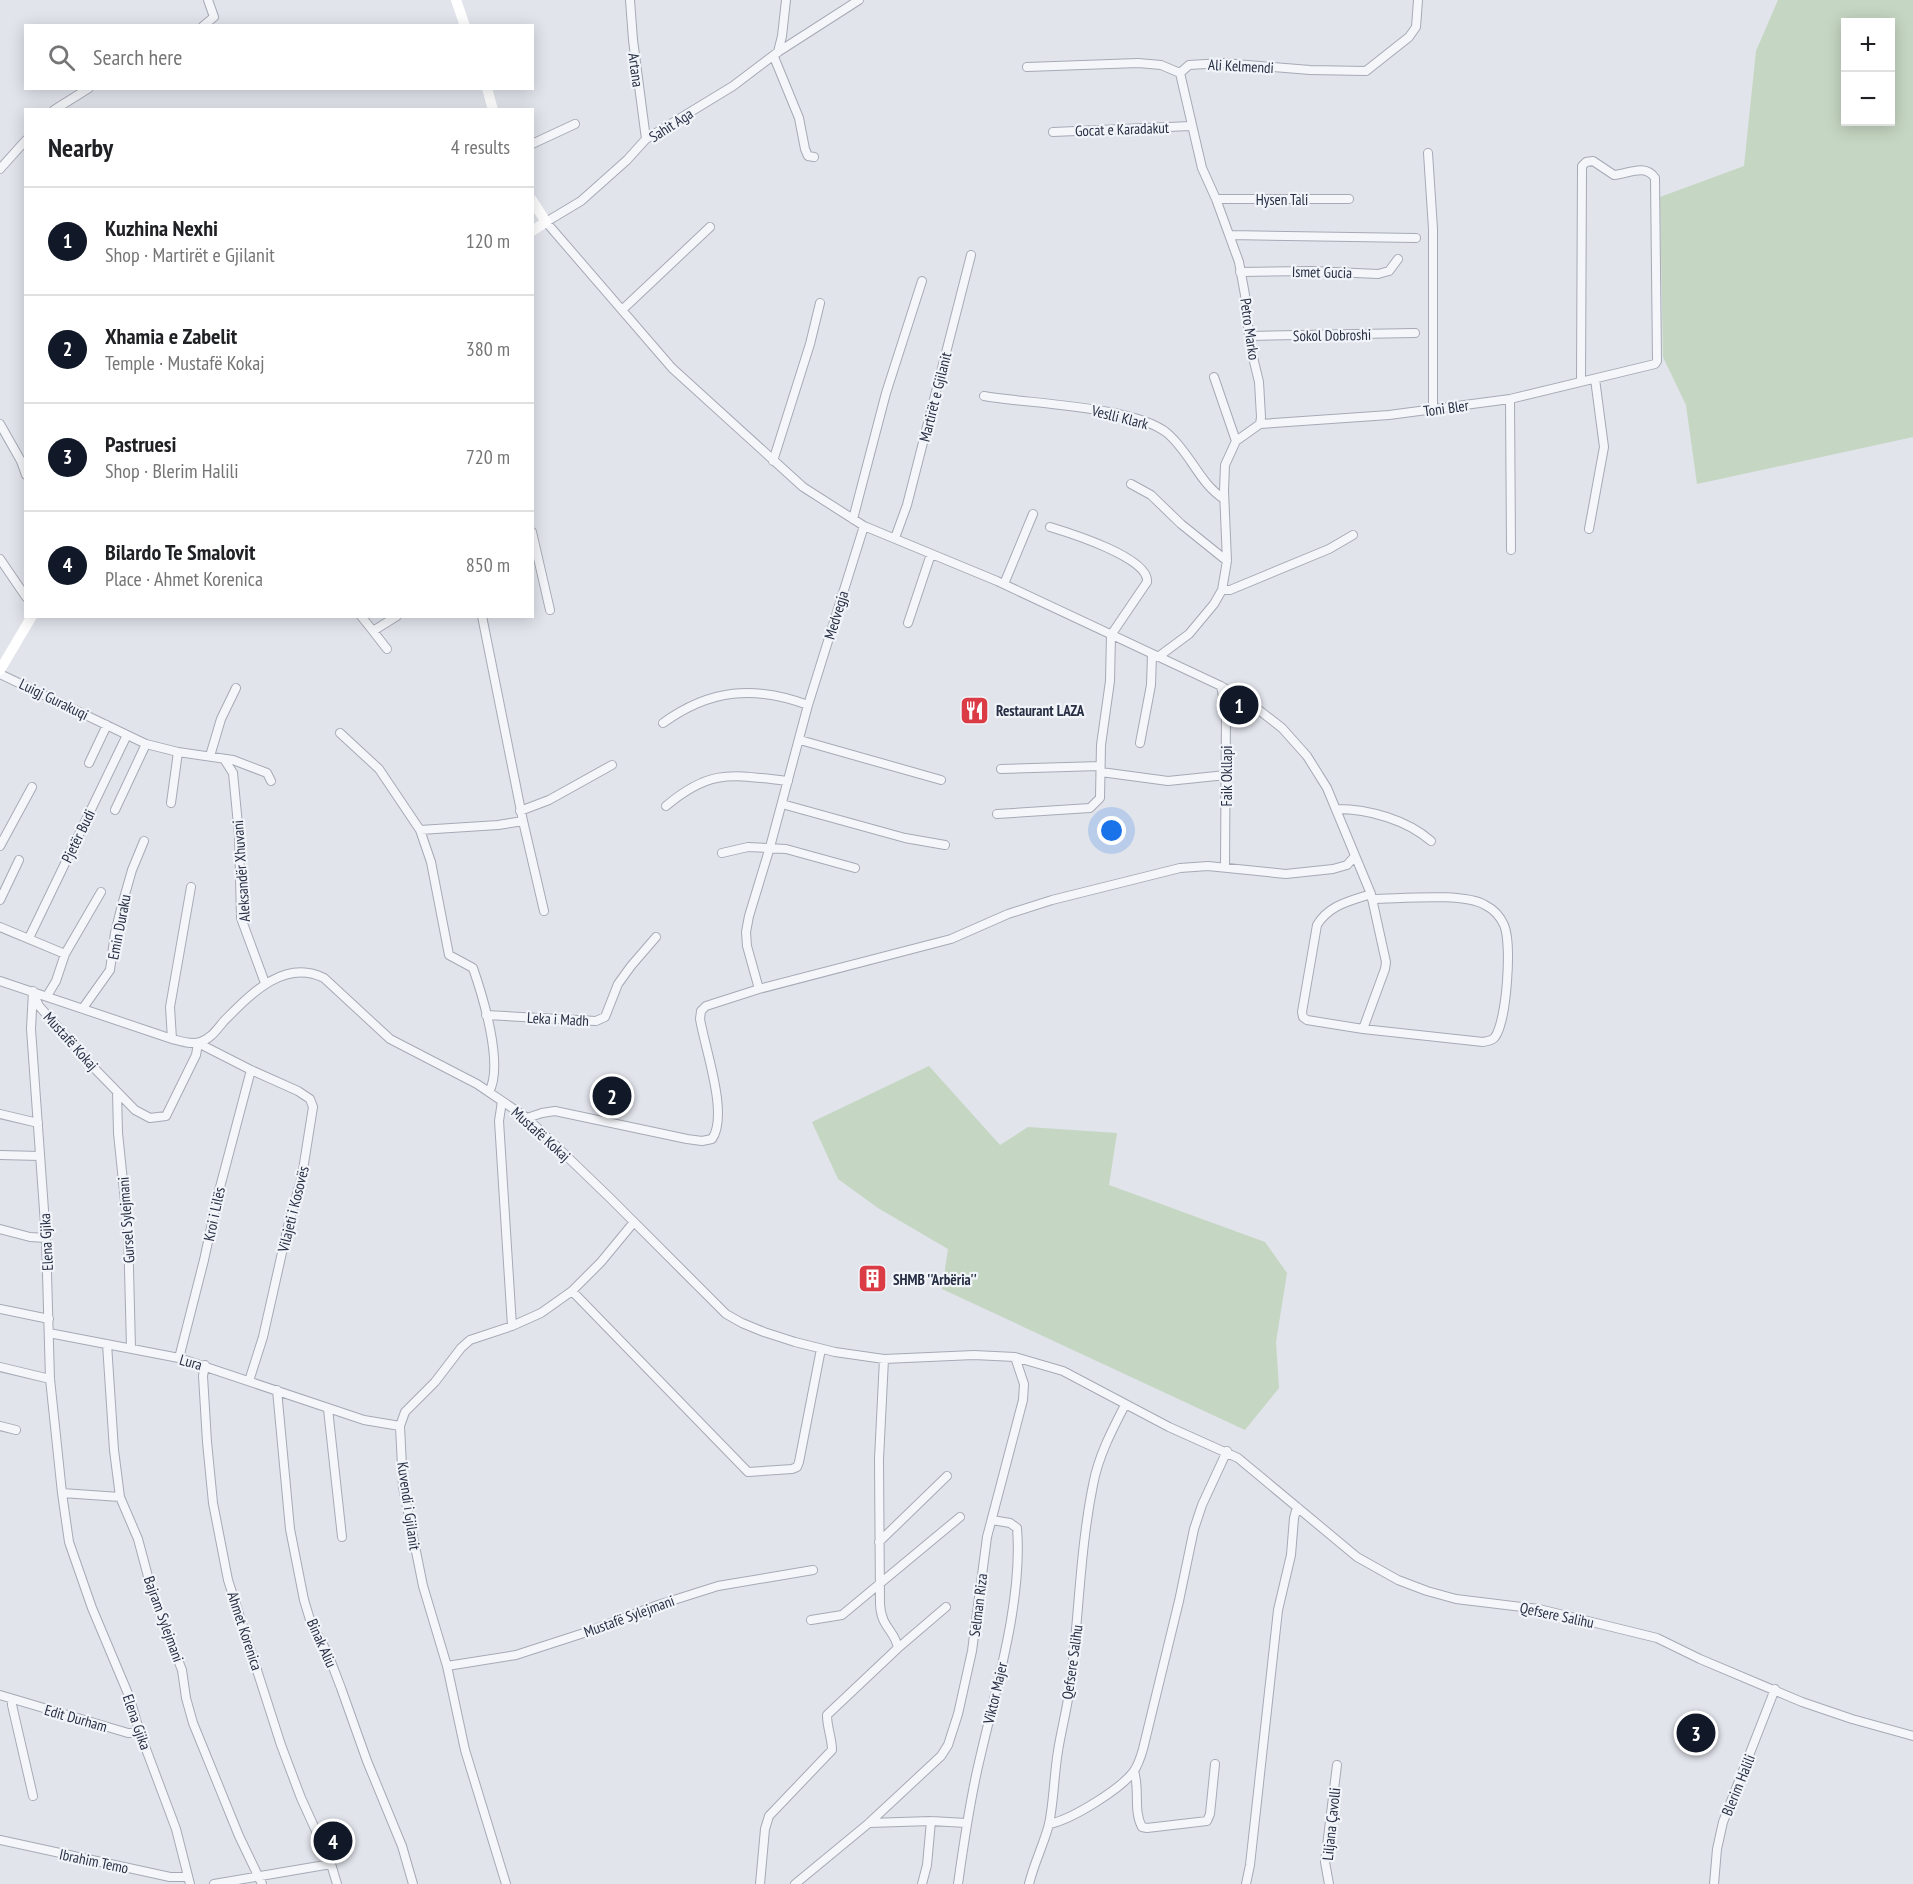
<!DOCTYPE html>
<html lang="en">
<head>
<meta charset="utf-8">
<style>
  :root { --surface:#fff; --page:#f6f6f6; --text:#202124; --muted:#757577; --line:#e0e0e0; --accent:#111827 }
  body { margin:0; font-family:"PT Sans Narrow",sans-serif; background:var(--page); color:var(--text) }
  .controls { position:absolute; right:18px; top:18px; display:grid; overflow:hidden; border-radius:0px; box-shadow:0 3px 15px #0003 }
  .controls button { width:54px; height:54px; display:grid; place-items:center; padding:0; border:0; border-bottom:2px solid var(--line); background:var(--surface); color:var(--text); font:30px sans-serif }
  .you { position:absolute; left:1112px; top:831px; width:21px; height:21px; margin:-15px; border:4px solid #fff; border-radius:50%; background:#1a73e8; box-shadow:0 0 0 9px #1a73e833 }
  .badge { display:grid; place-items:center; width:39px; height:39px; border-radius:50%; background:var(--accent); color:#fff; font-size:20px; font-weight:700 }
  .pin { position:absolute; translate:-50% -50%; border:3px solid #fff; box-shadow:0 2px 6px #0006 }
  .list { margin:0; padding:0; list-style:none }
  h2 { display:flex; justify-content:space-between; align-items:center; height:78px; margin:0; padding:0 24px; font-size:26px }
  h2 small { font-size:20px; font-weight:400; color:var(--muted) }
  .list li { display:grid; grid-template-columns:39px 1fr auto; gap:18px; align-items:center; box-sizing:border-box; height:108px; padding:0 24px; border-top:2px solid var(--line) }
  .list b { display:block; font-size:22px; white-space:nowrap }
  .list p { margin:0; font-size:20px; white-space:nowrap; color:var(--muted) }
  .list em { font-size:20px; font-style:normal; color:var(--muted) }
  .icon { flex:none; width:33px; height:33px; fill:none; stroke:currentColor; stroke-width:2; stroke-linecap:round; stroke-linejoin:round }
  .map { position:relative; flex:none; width:1913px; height:1884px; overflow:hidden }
  .search { position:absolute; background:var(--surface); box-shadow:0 3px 15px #0003; left:24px; top:24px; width:510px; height:66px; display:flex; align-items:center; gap:15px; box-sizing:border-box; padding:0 21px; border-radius:0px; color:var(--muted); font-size:22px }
  .panel { position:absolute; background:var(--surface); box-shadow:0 3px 15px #0003; left:24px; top:108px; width:510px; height:510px; border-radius:0px }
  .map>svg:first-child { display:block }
  .green { fill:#c5d6c2; fill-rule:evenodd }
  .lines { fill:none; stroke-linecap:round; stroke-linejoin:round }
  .street-casing { stroke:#a6aab6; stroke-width:10 }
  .street { stroke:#f5f6f9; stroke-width:8 }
  .secondary { stroke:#fff; stroke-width:10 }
  .labels { text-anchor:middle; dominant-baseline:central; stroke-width:4.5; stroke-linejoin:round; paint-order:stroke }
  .street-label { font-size:15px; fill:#282f45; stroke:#f1f4f8 }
  .poi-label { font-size:15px; font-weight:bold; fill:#282f45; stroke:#f1f4f8; text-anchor:start }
</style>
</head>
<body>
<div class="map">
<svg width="1913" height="1884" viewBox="0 0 1913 1884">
  <rect width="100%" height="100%" fill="#e1e4eb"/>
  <path class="green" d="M 1778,0 L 1913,0 L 1913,437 L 1697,484 L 1686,405 L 1663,357 L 1660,197 L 1744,166 L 1756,51 ZM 1846,22 L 1890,22 L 1890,122 L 1846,122 Z
    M 929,1066 L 1000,1145 L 1028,1127 L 1117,1133 L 1109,1185 L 1265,1242 L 1287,1273 L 1276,1342 L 1279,1388 L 1245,1430 L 942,1289 L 948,1249 L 878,1208 L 838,1179 L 812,1122 Z"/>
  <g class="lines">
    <defs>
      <path id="street" d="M 630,0 L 633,40 L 646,139
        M 859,0 L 778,52 L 733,86 L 646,139 L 627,160 L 581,201 L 546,222 L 672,368 L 803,487 L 864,526 L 997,581 L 1221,686 L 1255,707 L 1282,728 L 1307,756 L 1327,788 L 1371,894 L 1386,962 L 1385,969 L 1363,1029
        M 203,26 L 214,17 L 208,0
        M 778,52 L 782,36 L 786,0
        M 774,57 L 799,118 L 805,149 L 808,156 L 814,157
        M 1027,67 L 1138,63 L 1161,65 L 1180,73
        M 1180,73 L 1202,168 L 1216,199 L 1239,262 L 1245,295 L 1250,345 L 1259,382 L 1261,417 L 1260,424
        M 1180,73 L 1189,65 L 1223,63 L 1310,70 L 1366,71 L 1409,37 L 1416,27 L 1418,0
        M 54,110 L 89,88
        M 1053,132 L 1191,126
        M 532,144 L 575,124
        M 1428,153 L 1433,229 L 1433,410
        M 0,169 L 26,140
        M 1216,199 L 1349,199
        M 1230,235 L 1416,238
        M 1240,272 L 1312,271 L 1378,274 L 1389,271 L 1398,259
        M 622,310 L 710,227
        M 1249,336 L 1415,333
        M 1214,377 L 1236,441
        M 984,396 C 1029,404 1134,406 1167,433 C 1190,452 1199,483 1224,499
        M 1510,399 L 1655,364 L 1657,361 L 1655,178 C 1645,163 1628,174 1614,175 L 1593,161 L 1586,162 L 1582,166 L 1581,382
        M 0,424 L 21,461 L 26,475
        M 773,461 L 810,344 L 820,303
        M 1131,484 L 1151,495 L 1181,524 L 1227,561
        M 853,519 L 886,393 L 922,281
        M 1589,529 L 1604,447 L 1595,379
        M 532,532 L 550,610
        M 895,538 L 907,505 L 971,255
        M 0,559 L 26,597
        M 1004,584 L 1033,514
        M 1222,590 L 1230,590 L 1329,549 L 1353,535
        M 361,616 L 373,631 L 397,616
        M 908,623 L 931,554
        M 373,631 L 387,649
        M 1158,657 L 1189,634 L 1214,604 L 1222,590 L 1227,561 L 1224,491 L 1225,465 L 1236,441 L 1260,424 L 1389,415 L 1510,399 L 1511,550
        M 0,674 L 146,744 L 178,752 L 233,760 L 267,773 L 271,781
        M 1221,686 L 1226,712 L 1225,867
        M 663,723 C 710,689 754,685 808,705
        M 340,733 L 379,769 L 420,830 L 498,825 L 523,821 L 482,616
        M 800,740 L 941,780
        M 1140,743 L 1151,685 L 1152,654
        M 210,756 L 221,719 L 236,688
        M 224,759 L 233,773 L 239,835 L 241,918 L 265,983
        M 89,763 L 107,725
        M 1001,769 L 1100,766
        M 1101,772 L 1168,781 L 1226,775
        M 171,803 L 178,752
        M 782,804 L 905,838 L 945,845
        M 666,806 C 711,768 732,775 788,781
        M 1337,809 C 1369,809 1407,820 1431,841
        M 115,810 L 146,744
        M 520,811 L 549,800 L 612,765
        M 997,814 L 1090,808 L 1100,798 L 1101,745 L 1110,681 L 1111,635 L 1147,582 C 1150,558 1070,533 1050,527
        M 523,821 L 544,911
        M 420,830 L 431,862 L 449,955 L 473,968 C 483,997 504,1065 489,1092
        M 0,846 L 32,787
        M 722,853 L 748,847 L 786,849 L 855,868
        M 1371,894 C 1350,901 1329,905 1317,925 L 1302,1012 L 1303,1017 L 1307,1020 L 1363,1029 L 1483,1042 C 1487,1041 1492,1041 1495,1037 C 1507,1020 1512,943 1504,925 C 1500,916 1493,909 1485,905 C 1463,892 1399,899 1372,899
        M 0,900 L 19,860
        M 0,927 L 65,954
        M 29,938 L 127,735
        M 0,981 L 172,1039 C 181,1041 190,1045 200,1042 C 211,1039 217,1029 224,1021 C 250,995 284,958 324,978 L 390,1039 L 477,1084 L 527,1118 L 609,1197 L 726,1314 L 742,1323 L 764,1332 L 795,1342 L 835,1352 L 884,1359 L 974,1355 L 1015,1357 L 1063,1371 L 1169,1427 L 1238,1458 L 1357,1557 L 1398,1580 L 1427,1591 L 1456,1599 L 1539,1609 L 1657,1638 L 1700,1659 L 1802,1702 L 1852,1719 L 1913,1736
        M 759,989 L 747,946 L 746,932 L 749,916 L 770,847 L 808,705 L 864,526
        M 33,991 L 31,1029 L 46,1238 L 50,1379 L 62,1493 L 69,1542 L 92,1608 L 129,1696 L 140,1733 L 176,1829 L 190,1884
        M 33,993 L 39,1006 L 96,1070 L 135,1110 L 150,1118 L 166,1116 L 196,1055 L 198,1043 L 251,1070 L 298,1091 L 310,1099 L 313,1107 L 302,1176 L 288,1226 L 263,1337 L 249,1381
        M 47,996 L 56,981 L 65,954 L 101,892
        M 83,1008 L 110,970 L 115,933 L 122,905 L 132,870 L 144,841
        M 486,1015 L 596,1021 L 605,1017 L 618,984 L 631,966 L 656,937
        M 172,1039 L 170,1007 L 191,887
        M 117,1092 L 118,1133 L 128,1230 L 131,1348
        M 502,1101 L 499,1121 L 512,1326
        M 0,1114 L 38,1123
        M 527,1118 L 542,1113 L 555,1111 L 687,1139 L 702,1141 L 712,1139 C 729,1115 705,1049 700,1019 L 701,1011 L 706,1006 L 759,989 L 951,939 L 1008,914 L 1052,900 L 1180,868 L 1208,866 L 1286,874 L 1333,869 L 1347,865 L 1355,856
        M 0,1155 L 40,1156
        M 0,1229 L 30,1237 L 46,1238
        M 572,1291 L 748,1472 L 792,1469 L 797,1467 L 799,1462 L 821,1349
        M 0,1309 L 49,1319
        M 49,1333 L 179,1358 L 364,1420 L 400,1426
        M 107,1344 L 114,1450 L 120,1497 L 138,1539 L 154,1599 L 182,1670 L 186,1698 L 193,1723 L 239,1836 L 262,1884
        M 179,1358 L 204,1260 L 219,1191 L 251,1070
        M 205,1365 L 203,1376 L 207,1442 L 213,1503 L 228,1580 L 281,1745 L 301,1798 L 331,1864 L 337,1884
        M 0,1367 L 50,1379
        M 277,1390 L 290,1529 L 304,1600 L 311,1623 L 328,1654 L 341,1688 L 367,1761 L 402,1846 L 413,1884
        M 328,1409 L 342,1537
        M 0,1426 L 16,1430
        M 62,1493 L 120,1497
        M 879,1542 L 947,1476
        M 811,1620 L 842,1615 L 960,1517
        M 898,1648 L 946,1607
        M 447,1666 L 516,1655 L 590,1631 L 658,1605 L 718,1586 L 813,1570
        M 0,1695 L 128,1733 L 140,1733
        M 12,1700 L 12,1705 L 33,1796
        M 1134,1771 C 1140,1789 1133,1811 1142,1827 L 1147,1828 L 1207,1821 L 1210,1814 L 1215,1764
        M 869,1823 L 931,1821 L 966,1823
        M 1049,1824 C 1071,1820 1121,1789 1134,1771 C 1138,1765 1141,1756 1143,1749 L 1179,1601 L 1194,1529 L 1202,1505 L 1227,1451
        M 0,1840 L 170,1877 L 188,1877
        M 214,1884 L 331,1864
        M 506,1884 L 465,1750 L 447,1666 L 423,1586 L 403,1487 L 400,1426 L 405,1412 L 435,1382 L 461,1348 L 470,1340 L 512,1326 L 541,1313 L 572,1291 L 601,1262 L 634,1222
        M 760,1884 L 765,1829 L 769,1816 L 832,1750 C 832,1738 827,1728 827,1715 L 898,1648 C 895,1630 881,1628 880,1604 L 879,1459 L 884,1359
        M 795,1884 L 869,1823 L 941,1756 L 948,1745 L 958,1714 L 972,1651 L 987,1537 L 1023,1400 L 1024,1384 L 1015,1357
        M 922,1884 L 927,1865 L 931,1821
        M 958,1884 C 964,1841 970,1799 980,1758 C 996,1688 1023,1599 1017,1528 L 1010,1523 L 992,1520
        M 1029,1884 C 1034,1863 1044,1844 1049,1824 C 1054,1800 1054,1775 1058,1751 C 1061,1732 1066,1713 1069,1693 C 1079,1624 1079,1554 1093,1485 C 1098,1457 1112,1430 1125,1405
        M 1246,1884 L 1250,1865 L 1278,1610 L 1291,1555 L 1294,1518 L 1297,1507
        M 1329,1884 L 1325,1862 L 1337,1765
        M 1714,1884 L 1717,1849 L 1723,1822 L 1775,1689"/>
    </defs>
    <use href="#street" class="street-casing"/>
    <use href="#street" class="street"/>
    <path class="secondary" d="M 456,0 L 465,26
      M 487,88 L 493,110
      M 532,200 L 546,222 L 532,231
      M 0,670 L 32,616"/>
  </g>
  <defs>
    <symbol id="restaurant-square" viewBox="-11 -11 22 22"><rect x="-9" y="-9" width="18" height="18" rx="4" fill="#db3b44" stroke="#f1f4f8"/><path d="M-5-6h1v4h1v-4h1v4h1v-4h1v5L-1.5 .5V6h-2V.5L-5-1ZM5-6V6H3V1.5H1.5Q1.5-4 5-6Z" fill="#fff"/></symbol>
    <symbol id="building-square" viewBox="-11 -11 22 22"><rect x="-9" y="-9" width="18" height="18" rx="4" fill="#db3b44" stroke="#f1f4f8"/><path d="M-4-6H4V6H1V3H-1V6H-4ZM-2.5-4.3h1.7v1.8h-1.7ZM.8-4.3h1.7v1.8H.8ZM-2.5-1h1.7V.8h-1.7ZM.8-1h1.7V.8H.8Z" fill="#fff"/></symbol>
  </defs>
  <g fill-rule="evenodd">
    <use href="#restaurant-square" x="958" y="694" width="33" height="33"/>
    <use href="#building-square" x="856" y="1262" width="33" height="33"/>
  </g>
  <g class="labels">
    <g class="street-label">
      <text transform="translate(1241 66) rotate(3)">Ali Kelmendi</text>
      <text transform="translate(636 70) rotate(82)">Artana</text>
      <text transform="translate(671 125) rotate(-33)">Sahit Aga</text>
      <text transform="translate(1122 129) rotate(-2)">Gocat e Karadakut</text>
      <text x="1282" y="199">Hysen Tali</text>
      <text transform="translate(1322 272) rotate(1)">Ismet Gucia</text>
      <text transform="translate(1250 329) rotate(82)">Petro Marko</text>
      <text transform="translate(1332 335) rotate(-1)">Sokol Dobroshi</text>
      <text transform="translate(935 397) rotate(-76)">Martirët e Gjilanit</text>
      <text transform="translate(1446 408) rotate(-8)">Toni Bler</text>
      <text transform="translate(1120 417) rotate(14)">Veslli Klark</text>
      <text transform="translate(836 615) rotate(-73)">Medvegja</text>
      <text transform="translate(54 699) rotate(26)">Luigj Gurakuqi</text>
      <text transform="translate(1226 776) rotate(-90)">Faik Okllapi</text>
      <text transform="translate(78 836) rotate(-64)">Pjetër Budi</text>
      <text transform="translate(241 871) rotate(-94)">Aleksandër Xhuvani</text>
      <text transform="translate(119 927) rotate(-79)">Emin Duraku</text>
      <text transform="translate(558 1019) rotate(3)">Leka i Madh</text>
      <text transform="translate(71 1041) rotate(48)">Mustafë Kokaj</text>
      <text transform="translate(541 1134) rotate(42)">Mustafë Kokaj</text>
      <text transform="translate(293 1209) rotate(-76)">Vilajeti i Kosovës</text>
      <text transform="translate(214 1214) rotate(-78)">Kroi i Lilës</text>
      <text transform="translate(126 1220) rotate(-94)">Gursel Sylejmani</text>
      <text transform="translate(46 1242) rotate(-93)">Elena Gjika</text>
      <text transform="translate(191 1362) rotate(16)">Lura</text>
      <text transform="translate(409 1506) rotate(82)">Kuvendi i Gjilanit</text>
      <text transform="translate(978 1605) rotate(-83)">Selman Riza</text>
      <text transform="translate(1557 1615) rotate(12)">Qefsere Salihu</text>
      <text transform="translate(629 1616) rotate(-20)">Mustafë Sylejmani</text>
      <text transform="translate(164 1619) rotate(70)">Bajram Sylejmani</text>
      <text transform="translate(245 1631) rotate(72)">Ahmet Korenica</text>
      <text transform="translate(322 1643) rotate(66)">Binak Aliu</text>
      <text transform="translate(1072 1662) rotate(-82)">Qefsere Salihu</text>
      <text transform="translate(995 1693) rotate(-77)">Viktor Majer</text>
      <text transform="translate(76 1718) rotate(16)">Edit Durham</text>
      <text transform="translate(137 1722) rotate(71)">Elena Gjika</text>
      <text transform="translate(1738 1785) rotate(-68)">Blerim Halili</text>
      <text transform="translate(1331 1824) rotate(-84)">Liljana Çavolli</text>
      <text transform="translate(94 1861) rotate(12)">Ibrahim Temo</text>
    </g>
    <g class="poi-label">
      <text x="996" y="710">Restaurant LAZA</text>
      <text x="893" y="1279">SHMB ''Arbëria''</text>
    </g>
  </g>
</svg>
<div class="controls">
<button>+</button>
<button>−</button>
</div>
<div class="you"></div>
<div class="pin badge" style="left:1239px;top:705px">1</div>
<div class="pin badge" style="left:612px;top:1096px">2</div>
<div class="pin badge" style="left:1696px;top:1733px">3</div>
<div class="pin badge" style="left:333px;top:1841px">4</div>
<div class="search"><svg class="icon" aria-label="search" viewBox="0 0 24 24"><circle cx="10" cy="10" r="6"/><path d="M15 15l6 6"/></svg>Search here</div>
<section class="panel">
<h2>Nearby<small>4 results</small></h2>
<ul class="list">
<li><span class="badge">1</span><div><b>Kuzhina Nexhi</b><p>Shop · Martirët e Gjilanit</p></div><em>120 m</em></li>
<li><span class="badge">2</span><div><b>Xhamia e Zabelit</b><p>Temple · Mustafë Kokaj</p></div><em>380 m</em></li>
<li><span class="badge">3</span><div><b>Pastruesi</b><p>Shop · Blerim Halili</p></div><em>720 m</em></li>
<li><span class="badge">4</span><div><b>Bilardo Te Smalovit</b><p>Place · Ahmet Korenica</p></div><em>850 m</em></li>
</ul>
</section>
</div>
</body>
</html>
